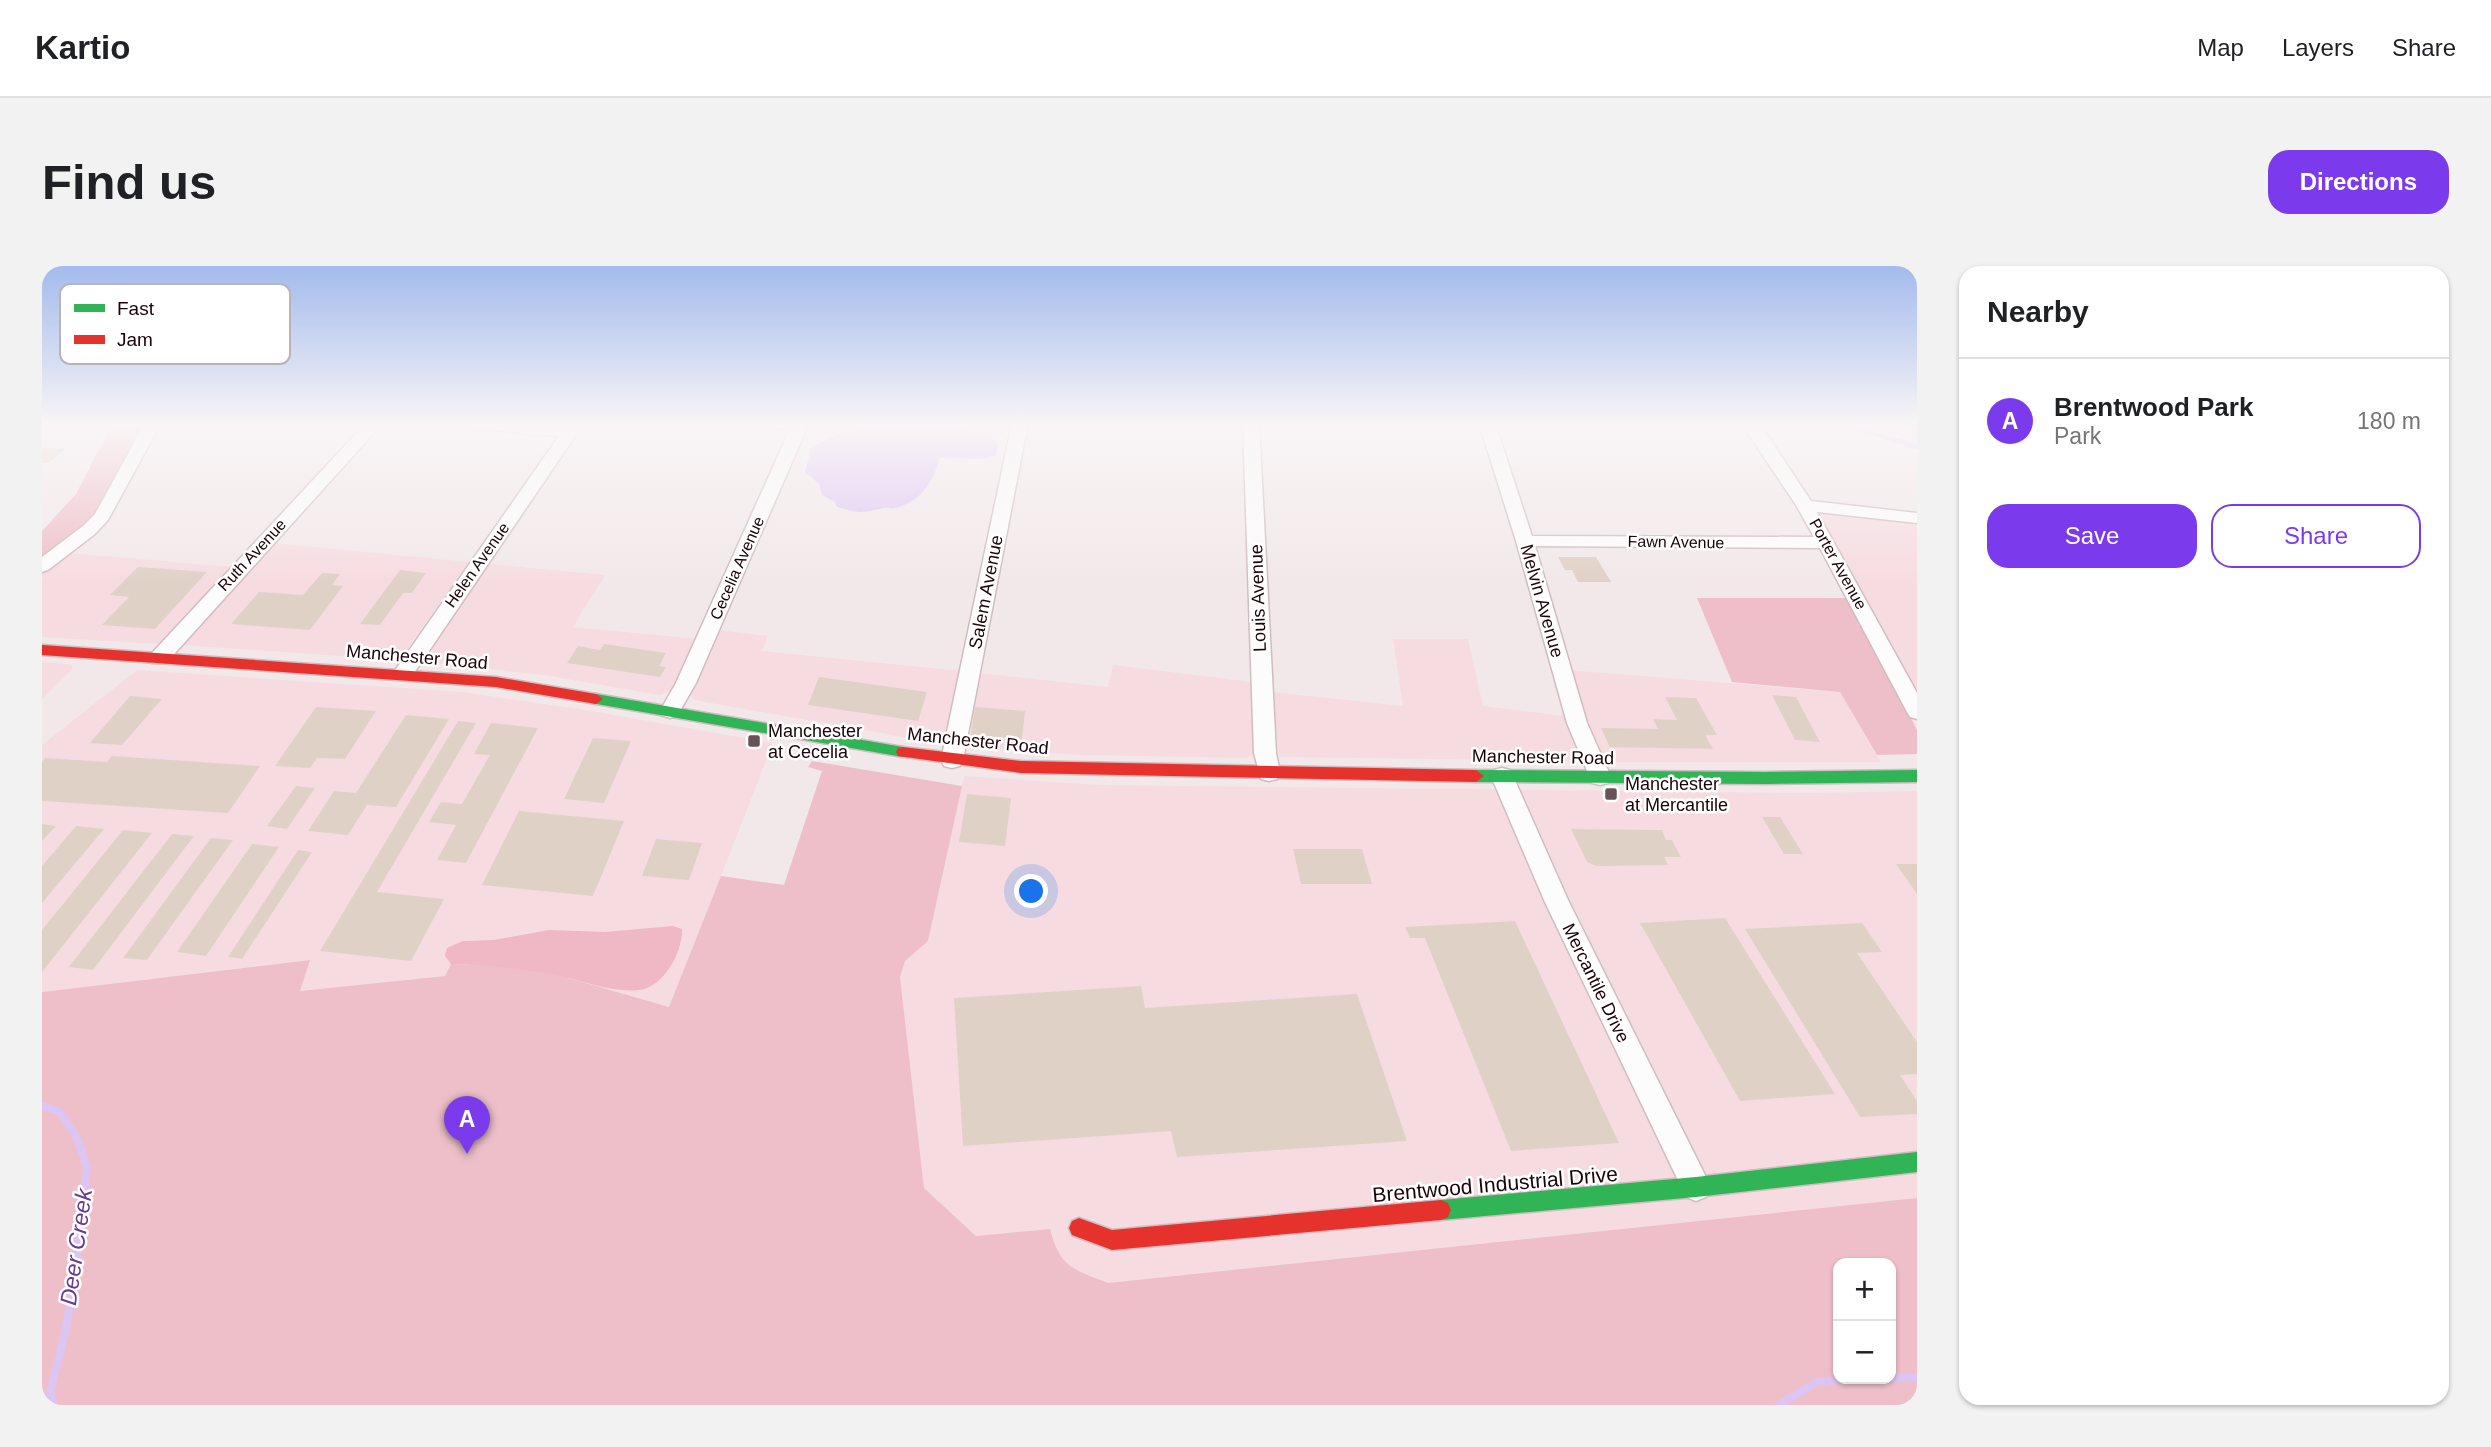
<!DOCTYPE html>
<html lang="en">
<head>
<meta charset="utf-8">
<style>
  :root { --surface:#fff; --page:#f2f2f2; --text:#202124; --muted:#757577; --line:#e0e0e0; --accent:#7c3aed }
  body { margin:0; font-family:Arial,sans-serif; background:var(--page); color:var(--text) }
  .controls { position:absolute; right:21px; bottom:21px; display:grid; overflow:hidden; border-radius:14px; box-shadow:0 2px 5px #0004 }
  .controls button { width:63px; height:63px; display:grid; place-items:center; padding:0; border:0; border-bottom:2px solid var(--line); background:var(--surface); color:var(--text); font:35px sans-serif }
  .you { position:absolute; left:990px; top:626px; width:24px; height:24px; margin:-18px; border:5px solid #fff; border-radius:50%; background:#1a73e8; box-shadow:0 0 0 10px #1a73e833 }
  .badge { display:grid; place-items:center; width:46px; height:46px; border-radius:50%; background:var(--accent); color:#fff; font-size:23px; font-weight:700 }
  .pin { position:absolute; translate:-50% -58px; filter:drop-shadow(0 2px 4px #0008) }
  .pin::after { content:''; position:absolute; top:37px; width:24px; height:21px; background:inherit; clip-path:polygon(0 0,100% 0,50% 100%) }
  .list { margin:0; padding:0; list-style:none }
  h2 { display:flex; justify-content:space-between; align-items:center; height:91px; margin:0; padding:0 28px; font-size:30px }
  h2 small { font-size:23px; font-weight:400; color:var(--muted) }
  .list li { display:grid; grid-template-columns:46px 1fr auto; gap:21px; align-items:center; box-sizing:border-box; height:126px; padding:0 28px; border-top:2px solid var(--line) }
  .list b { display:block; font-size:26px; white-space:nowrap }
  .list p { margin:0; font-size:23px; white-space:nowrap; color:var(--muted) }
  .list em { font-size:23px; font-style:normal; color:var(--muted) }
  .actions { display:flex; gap:14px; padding:21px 28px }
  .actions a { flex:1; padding:16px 0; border:2px solid var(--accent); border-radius:21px; text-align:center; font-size:24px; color:var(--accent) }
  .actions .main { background:var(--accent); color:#fff }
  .map { position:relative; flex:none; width:1875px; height:1139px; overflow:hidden; border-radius:21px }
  header { display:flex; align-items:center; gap:42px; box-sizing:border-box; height:98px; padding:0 35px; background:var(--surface); border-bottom:2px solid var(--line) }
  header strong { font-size:33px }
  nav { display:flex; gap:38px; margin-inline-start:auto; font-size:24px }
  .intro { display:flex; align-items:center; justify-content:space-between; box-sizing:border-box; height:168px; padding:0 42px }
  h1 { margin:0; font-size:49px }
  .button { padding:18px 32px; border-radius:21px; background:var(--accent); color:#fff; font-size:24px; font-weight:700 }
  main { display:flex; gap:42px; padding:0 42px }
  aside { flex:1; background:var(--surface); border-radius:21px; box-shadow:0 2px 5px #0004 }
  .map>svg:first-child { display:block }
  .built { fill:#f6dce1 }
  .green { fill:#eebfc9; fill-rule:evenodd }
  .forest { fill:#f0b8c5 }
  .water { fill:#dcc5f3 }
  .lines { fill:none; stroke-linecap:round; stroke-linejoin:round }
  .stream-far1 { stroke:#dcc5f3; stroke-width:4.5 }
  .stream { stroke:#dcc5f3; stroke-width:8 }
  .building { fill:#e0d1c7 }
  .street-casing { stroke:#d0bcc1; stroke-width:3 }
  .fast-casing { stroke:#d0bcc1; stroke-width:3 }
  .jam-casing { stroke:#d0bcc1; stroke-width:3 }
  .street { fill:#fdfcfc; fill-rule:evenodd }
  .fast { fill:#30b455; fill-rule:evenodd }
  .jam { fill:#e5322d; fill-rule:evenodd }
  .poi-dot { fill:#675358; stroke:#fff; stroke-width:2.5 }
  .labels { text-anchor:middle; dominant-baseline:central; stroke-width:5; stroke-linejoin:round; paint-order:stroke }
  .far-street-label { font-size:16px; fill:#1c0309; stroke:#fff }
  .street-label { font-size:18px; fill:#1c0309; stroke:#fff }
  .poi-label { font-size:18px; fill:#1c0309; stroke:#fff; text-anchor:start }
  .near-street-label { font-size:21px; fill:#1c0309; stroke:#fff }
  .near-water-label { font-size:23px; font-style:italic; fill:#683895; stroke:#fff }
  .key { fill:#fff; stroke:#bbb3b5; stroke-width:2 }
  .key-label { font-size:19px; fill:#1c0309 }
</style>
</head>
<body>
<header>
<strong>Kartio</strong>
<nav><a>Map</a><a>Layers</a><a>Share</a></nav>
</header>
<div class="intro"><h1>Find us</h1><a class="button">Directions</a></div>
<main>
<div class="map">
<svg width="1875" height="1139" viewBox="0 0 1875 1139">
  <rect width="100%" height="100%" fill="#f2e8ea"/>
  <path class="built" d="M 1787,246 L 1862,254 L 1875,260 L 1875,431 L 1778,253 Z
    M 230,277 L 427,296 L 361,389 L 354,394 L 140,379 L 139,377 Z
    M 27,287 L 192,301 L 124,373 L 115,378 L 0,371 L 0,307 Z
    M 446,298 L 563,309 L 531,361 L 656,373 L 631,424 L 618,429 L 502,409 L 385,396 L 383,390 Z
    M 678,364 L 726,370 L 720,385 L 920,405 L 904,473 L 895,477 L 652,434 L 648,428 Z
    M 1351,373 L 1426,373 L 1441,440 L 1523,450 L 1538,495 L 1239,491 L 1237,488 L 1230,426 L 1361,440 Z
    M 0,396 L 25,398 L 30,400 L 30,403 L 0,433 Z
    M 1071,399 L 1210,416 L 1211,488 L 1204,492 L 1040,489 L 933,482 L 924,477 L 936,407 L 1066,421 Z
    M 95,404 L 420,426 L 538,443 L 731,477 L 628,741 L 607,736 L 404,710 L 257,725 L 267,694 L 0,726 L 0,479 Z
    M 1526,404 L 1798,426 L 1839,496 L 1567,496 L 1556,486 Z
    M 922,510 L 1057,519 L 1768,527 L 1875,525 L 1875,932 L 1066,1017 L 1025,1001 L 1013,983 L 1007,963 L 934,970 L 882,922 L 858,711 L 863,695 L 886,675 Z"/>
  <path class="green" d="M 71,157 L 104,157 L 60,240 L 40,262 L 0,293 L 0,265 L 34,228 Z
    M 1655,332 L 1808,332 L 1875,464 L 1875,488 L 1835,489 L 1798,426 L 1690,416 Z
    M 770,495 L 920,520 L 886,675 L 863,695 L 858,711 L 882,922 L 934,970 L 1008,963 C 1018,1002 1031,1003 1066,1017 L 1875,932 L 1875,1139 L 0,1139 L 0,726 L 268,694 L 258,725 L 403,710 L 409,698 L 467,700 L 523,711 L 627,741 L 679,610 L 742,619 L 780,505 L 766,501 ZM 1796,997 L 1849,997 L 1849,1113 L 1796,1113 Z"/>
  <path class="forest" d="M 631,660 L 640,663 C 641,686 621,722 597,724 C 572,727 545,716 522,711 C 484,703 447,699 409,698 L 403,690 L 405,682 L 421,675 L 452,674 L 507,664 L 563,666 Z"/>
  <path class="water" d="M 891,159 L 948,169 L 955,177 L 954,189 L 939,193 L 898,191 C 891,215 881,235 853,242 C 849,243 846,241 842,242 C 822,247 815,248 794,240 L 793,236 L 780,229 L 777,218 L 763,206 L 769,183 C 804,157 847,162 891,159 Z"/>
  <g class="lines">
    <path class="stream-far1" d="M 1799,157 L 1875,181"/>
    <path class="stream" d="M 0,840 L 18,846 L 35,872 L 45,901 L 34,1004 L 23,1067 L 8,1127 L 12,1139
      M 1849,1111 L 1875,1112
      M 1737,1139 L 1775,1116 L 1807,1113"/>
  </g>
  <path class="building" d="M 0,182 L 23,183 L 6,197 L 0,197 Z
    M 1516,291 L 1554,291 L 1569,316 L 1536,316 L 1530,304 L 1523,304 Z
    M 96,301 L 165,306 L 113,363 L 60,359 L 87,331 L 68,329 Z
    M 358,304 L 384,307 L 370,327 L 361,327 L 338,359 L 318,358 Z
    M 280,307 L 298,308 L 290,319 L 301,320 L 268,364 L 189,358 L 217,326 L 261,329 Z
    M 562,378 L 624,387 L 617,400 L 624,401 L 618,411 L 525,397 L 536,380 L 558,384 Z
    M 777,411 L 885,426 L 876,455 L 766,439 Z
    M 1730,429 L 1754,431 L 1778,476 L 1753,474 Z
    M 88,430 L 120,433 L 80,479 L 48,477 Z
    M 1623,431 L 1654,432 L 1675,469 L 1663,469 L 1671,483 L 1568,481 L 1559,462 L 1616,463 L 1611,453 L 1635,454 Z
    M 274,441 L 334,445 L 303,493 L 275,492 L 268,502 L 233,500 Z
    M 933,441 L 983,445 L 980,473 L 929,469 Z
    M 364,449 L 407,453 L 354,541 L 325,539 L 306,569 L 266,565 L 292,525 L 314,527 Z
    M 416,455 L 434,457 L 335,626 L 402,633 L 369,695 L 278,685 Z
    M 449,457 L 496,462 L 424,597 L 395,594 L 414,559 L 387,556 L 399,536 L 420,538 L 448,489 L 432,488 Z
    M 551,472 L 589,475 L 562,537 L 522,533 Z
    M 70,490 L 218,500 L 186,547 L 0,535 L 0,496 L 3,492 L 65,496 Z
    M 254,520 L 273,522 L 245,563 L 225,560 Z
    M 925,528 L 969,532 L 963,580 L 917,576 Z
    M 477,545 L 582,555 L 551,630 L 440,619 Z
    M 1720,551 L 1738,551 L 1761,588 L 1742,588 Z
    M 0,558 L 14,560 L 0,575 Z
    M 34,560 L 62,563 L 0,637 L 0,600 Z
    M 1529,563 L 1620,564 L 1624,574 L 1630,574 L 1639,591 L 1622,591 L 1626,599 L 1554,600 L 1545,596 Z
    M 81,564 L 110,567 L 0,706 L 0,664 Z
    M 130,568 L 152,570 L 51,704 L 27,701 Z
    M 169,572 L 191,574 L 105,694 L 81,692 Z
    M 614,573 L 660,577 L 647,614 L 600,610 Z
    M 210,578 L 237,581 L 164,690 L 135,686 Z
    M 1251,583 L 1320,583 L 1330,618 L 1259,618 Z
    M 256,584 L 270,586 L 200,693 L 186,691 Z
    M 1854,598 L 1875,598 L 1875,628 Z
    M 1683,652 L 1793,828 L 1698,835 L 1598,657 Z
    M 1473,655 L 1577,877 L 1469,885 L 1383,672 L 1368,672 L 1363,661 Z
    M 1820,657 L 1840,686 L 1815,687 L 1875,776 L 1875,808 L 1858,809 L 1875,835 L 1875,848 L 1818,851 L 1703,663 Z
    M 1099,720 L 1103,742 L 1315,728 L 1365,875 L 1135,891 L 1129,865 L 921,880 L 912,732 Z"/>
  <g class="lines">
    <defs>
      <path id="street" d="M 103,157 L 119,157 L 66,254 L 53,268 L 6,304 L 0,306 L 0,291 L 41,260 L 53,248 Z
        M 324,157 L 341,157 L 124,397 L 110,397 L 107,392 L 110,387 Z
        M 419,157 L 482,157 L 523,161 L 526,157 L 542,157 L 368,413 L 354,413 L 351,408 L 354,403 L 517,170 L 427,162 Z
        M 722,157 L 767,157 L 654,417 L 635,450 L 628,452 L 621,450 L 618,445 L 634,417 L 748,163 L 730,162 Z
        M 970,157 L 986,157 L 921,494 L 918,500 L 910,502 L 902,500 L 899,494 Z
        M 1201,157 L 1217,157 L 1234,487 L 1238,507 L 1235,513 L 1227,515 L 1219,513 L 1212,487 Z
        M 1437,157 L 1453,157 L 1490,270 L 1772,271 L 1754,239 L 1699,157 L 1716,157 L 1720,161 L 1769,235 L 1875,247 L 1875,257 L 1775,246 L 1875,427 L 1875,453 L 1868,451 L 1865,446 L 1778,282 L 1493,280 L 1545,457 L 1569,511 L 1566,517 L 1558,519 L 1550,517 L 1525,457 L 1474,275 Z
        M 1460,502 L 1468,504 L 1471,510 L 1526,634 L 1664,911 L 1668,921 L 1664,931 L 1654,935 L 1644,931 L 1502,634 L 1449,510 L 1452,504 Z"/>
      <path id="fast" d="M 554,428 L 861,481 L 868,486 L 861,491 L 549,437 L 547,433 L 549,429 Z
        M 1434,504 L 1723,506 L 1875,504 L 1875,516 L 1723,518 L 1434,516 L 1426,510 Z
        M 1875,886 L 1875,906 L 1654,931 L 1399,954 L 1392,951 L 1389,944 L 1392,937 L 1399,934 L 1654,911 Z"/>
      <path id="jam" d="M 0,379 L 454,411 L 554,428 L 561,433 L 554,438 L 454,421 L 0,389 Z
        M 861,481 L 979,495 L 1434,504 L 1442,510 L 1434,516 L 979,507 L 856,490 L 854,486 L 856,482 Z
        M 1399,934 L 1406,937 L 1409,944 L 1406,951 L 1399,954 L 1070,984 L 1030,969 L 1027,962 L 1030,955 L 1037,952 L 1070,964 Z"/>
    </defs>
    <use href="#street" class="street-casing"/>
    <use href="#fast" class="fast-casing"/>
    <use href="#jam" class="jam-casing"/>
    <use href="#street" class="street"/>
    <use href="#fast" class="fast"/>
    <use href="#jam" class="jam"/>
  </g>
  <linearGradient id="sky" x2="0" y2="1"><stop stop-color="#a3bbec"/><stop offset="0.5" stop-color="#f9f5f6"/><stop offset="1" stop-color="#f9f5f6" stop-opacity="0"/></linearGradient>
  <rect width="1875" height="317" fill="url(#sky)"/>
  <g class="poi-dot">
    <rect x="705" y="468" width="14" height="14" rx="3.5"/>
    <rect x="1562" y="521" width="14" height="14" rx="3.5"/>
  </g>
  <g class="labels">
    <g class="far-street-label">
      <text transform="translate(1634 276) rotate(1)">Fawn Avenue</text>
      <text transform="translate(210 289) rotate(-47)">Ruth Avenue</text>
      <text transform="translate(1796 298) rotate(61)">Porter Avenue</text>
      <text transform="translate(435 299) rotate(-55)">Helen Avenue</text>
      <text transform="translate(695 302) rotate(-66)">Cecelia Avenue</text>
    </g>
    <g class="street-label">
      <text transform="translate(944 326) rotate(-79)">Salem Avenue</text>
      <text transform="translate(1216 332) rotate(-92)">Louis Avenue</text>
      <text transform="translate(1500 335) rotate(74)">Melvin Avenue</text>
      <text transform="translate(375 391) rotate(5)">Manchester Road</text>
      <text transform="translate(936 475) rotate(6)">Manchester Road</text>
      <text transform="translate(1501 491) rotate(1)">Manchester Road</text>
      <text transform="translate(1554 717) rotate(64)">Mercantile Drive</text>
    </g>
    <g class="poi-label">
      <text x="726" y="465">Manchester<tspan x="726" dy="21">at Cecelia</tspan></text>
      <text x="1583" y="518">Manchester<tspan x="1583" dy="21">at Mercantile</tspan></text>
    </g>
    <g class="near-street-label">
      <text transform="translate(1453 918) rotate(-5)">Brentwood Industrial Drive</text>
    </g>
    <g class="near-water-label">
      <text transform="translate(34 981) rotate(-82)">Deer Creek</text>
    </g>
  </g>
  <rect x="18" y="18" width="230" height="80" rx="10" class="key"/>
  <rect x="32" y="38" width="31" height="8" fill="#30b455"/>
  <rect x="32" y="69" width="31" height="9" fill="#e5322d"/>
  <g class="key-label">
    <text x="75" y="49">Fast</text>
    <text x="75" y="80">Jam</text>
  </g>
</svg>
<div class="controls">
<button>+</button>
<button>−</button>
</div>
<div class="you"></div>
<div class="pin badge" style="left:425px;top:888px">A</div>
</div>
<aside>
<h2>Nearby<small></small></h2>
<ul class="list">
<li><span class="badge">A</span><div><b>Brentwood Park</b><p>Park</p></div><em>180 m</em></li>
</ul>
<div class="actions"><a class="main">Save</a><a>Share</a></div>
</aside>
</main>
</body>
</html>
